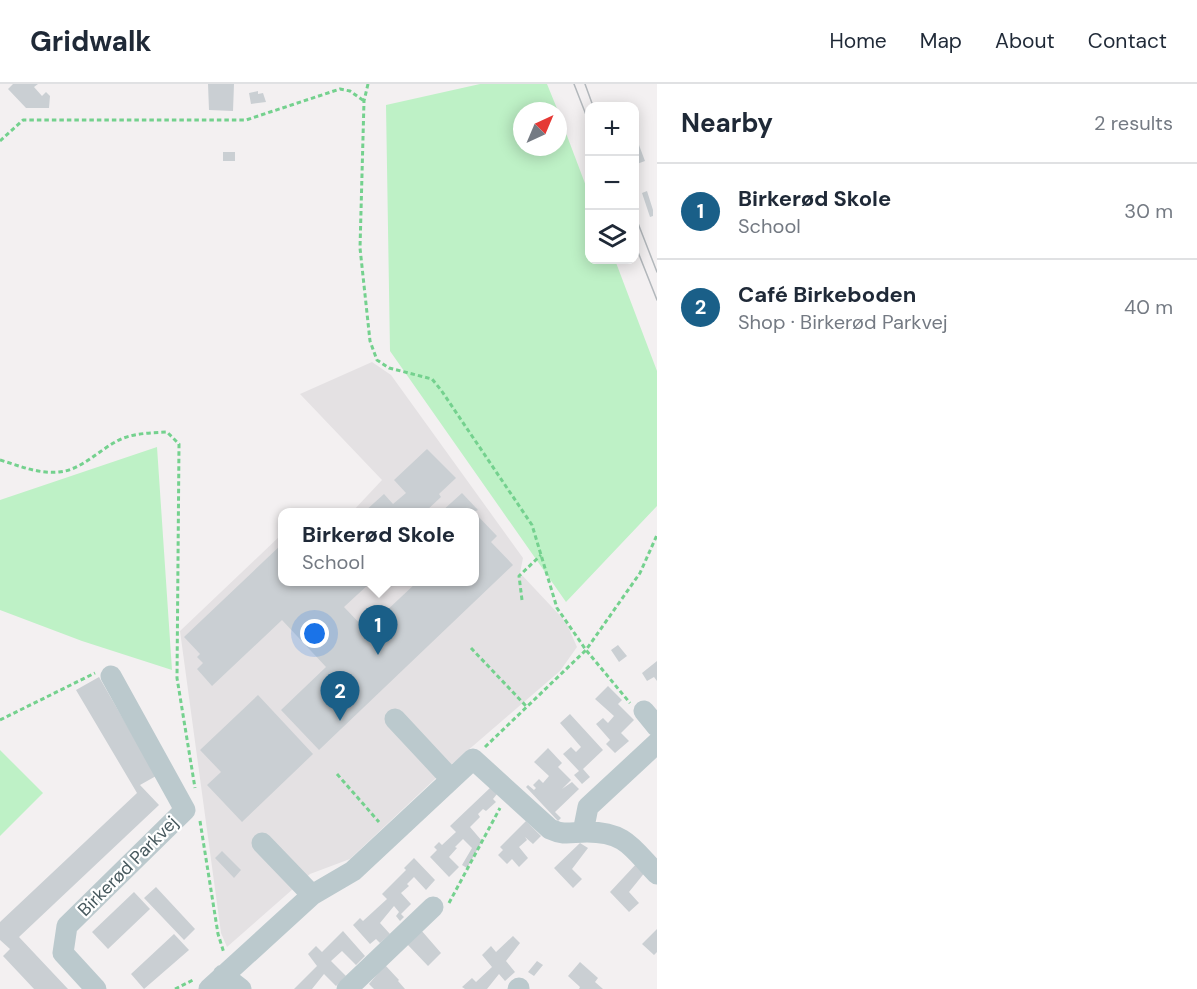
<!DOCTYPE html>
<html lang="en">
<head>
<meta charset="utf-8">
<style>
  :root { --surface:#fff; --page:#f2f2f3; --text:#1f2937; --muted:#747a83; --line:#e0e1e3; --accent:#1a5f88 }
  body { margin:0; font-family:"DM Sans",sans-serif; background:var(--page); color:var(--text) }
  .controls { position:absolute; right:18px; top:18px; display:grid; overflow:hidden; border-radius:12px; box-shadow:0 3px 15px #0003 }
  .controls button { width:54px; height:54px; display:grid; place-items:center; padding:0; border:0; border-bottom:2px solid var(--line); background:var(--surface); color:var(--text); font:30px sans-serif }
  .compass { position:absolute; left:513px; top:18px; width:54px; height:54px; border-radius:50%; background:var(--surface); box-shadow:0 3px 15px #0003; rotate:44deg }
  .you { position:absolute; left:315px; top:550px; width:21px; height:21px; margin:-15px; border:4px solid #fff; border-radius:50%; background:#1a73e8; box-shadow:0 0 0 9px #1a73e833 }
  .badge { display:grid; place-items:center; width:39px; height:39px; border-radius:50%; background:var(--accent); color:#fff; font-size:20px; font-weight:700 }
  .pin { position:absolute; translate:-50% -50px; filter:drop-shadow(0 2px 3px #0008) }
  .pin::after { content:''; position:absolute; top:32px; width:21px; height:18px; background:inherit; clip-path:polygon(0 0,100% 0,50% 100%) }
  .popup { position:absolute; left:278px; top:424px; width:201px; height:78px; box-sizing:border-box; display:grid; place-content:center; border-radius:12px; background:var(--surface); filter:drop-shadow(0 2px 4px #0005); font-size:20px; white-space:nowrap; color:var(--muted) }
  .popup b { font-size:22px; color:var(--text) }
  .popup::after { content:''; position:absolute; left:50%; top:100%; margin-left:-12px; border:12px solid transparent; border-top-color:var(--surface) }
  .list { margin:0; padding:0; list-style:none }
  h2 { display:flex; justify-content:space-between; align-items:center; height:78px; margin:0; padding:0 24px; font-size:26px }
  h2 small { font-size:20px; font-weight:400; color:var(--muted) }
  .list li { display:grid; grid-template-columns:39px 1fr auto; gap:18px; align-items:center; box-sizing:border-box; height:96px; padding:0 24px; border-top:2px solid var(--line) }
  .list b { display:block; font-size:22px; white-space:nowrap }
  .list p { margin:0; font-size:20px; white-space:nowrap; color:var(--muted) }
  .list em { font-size:20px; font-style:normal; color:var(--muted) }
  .icon { flex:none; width:33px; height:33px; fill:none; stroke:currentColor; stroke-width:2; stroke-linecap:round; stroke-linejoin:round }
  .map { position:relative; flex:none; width:657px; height:905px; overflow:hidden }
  header { display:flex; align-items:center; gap:36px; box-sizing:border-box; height:84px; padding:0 30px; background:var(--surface); border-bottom:2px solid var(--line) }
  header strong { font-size:28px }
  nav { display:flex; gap:33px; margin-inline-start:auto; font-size:21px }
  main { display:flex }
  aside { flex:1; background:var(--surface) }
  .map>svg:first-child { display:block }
  .education { fill:#e4e1e3 }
  .green { fill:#bef1c6 }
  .building { fill:#cacfd3 }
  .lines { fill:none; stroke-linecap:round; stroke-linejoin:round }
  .path { stroke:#74d18e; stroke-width:3; stroke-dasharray:4.5 3; stroke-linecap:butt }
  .minor { stroke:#bbc9cd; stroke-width:21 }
  .tram { stroke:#b2b7bb; stroke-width:1.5 }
  .labels { text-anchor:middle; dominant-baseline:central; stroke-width:4.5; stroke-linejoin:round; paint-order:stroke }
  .street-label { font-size:18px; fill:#47595e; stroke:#fff }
</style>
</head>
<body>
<header>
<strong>Gridwalk</strong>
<nav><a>Home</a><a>Map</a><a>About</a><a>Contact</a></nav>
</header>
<main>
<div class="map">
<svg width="657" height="905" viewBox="0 0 657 905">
  <rect width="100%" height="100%" fill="#f3f0f1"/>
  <path class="education" d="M 372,278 L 391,291 L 523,474 L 520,489 L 566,538 L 577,563 L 560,587 L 437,693 L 350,775 L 310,790 L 227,863 L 221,849 L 180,547 L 282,450 L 282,498 L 474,498 L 474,428 L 352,428 L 382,396 L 300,310 Z"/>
  <path class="green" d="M 480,0 L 547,0 L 558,27 L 522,27 L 522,63 L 558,63 L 558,28 L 589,110 L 590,176 L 615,176 L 657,287 L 657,422 L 566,518 L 390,267 L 386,21 Z
    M 157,363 L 172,586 L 82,557 L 0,526 L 0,416 Z
    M 0,666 L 43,709 L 0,752 Z"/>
  <path class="building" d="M 13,0 L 38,0 L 34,3 L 42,12 L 46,8 L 50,12 L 49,24 L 26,24 L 8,5 Z
    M 208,0 L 234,0 L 233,27 L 209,26 Z
    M 258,7 L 258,10 L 263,9 L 266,18 L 251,20 L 249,9 Z
    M 639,61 L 645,77 L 634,81 L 634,63 Z
    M 223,68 L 235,68 L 235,77 L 223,77 Z
    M 647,107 L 653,126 L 653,132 L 650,133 L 642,109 Z
    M 427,365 L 456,394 L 439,410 L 441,413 L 425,428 L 364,428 L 384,410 L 393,420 L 406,409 L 394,396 Z
    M 462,409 L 478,426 L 474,428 L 497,452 L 491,458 L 513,481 L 319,666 L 281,626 L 326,583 L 282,536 L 212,602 L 197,585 L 203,579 L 197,573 L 200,570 L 184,553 L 282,460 L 282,498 L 371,498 L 344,523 L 366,546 L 417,498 L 474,498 L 474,428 L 441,428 Z
    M 618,561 L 627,572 L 619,578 L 611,566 Z
    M 657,577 L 657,597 L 654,593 L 647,597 L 642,589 Z
    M 99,593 L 156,692 L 140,701 L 159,721 L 19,853 L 68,905 L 34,905 L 3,872 L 10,865 L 0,856 L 0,838 L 137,709 L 76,606 Z
    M 608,602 L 622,616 L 618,620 L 634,636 L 621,649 L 629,657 L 615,669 L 606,660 L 610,656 L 596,640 L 603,634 L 608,639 L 614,632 L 595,615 Z
    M 258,611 L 313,670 L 242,738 L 207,701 L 221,688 L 200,666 Z
    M 570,630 L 603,666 L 583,685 L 590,693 L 582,700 L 574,691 L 579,687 L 563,670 L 571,663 L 576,668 L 581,663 L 560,639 Z
    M 548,664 L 562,679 L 558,683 L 571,696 L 562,705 L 572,698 L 579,705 L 555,728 L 561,734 L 558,737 L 526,703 L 528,701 L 534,706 L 536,704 L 533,701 L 539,695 L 543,699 L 549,692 L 534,678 Z
    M 491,703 L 497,710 L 493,715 L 496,718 L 486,727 L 483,725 L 478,730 L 480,733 L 470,743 L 482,757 L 467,784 L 462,781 L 472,764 L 463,755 L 455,763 L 457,764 L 449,773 L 459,783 L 449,793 L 430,773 L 437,766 L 434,763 L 439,758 L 442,761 L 456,748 L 450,742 Z
    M 526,737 L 541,752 L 533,760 L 525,753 L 527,756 L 519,763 L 528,774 L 519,783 L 512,775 L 507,780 L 498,771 L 503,766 L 500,763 Z
    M 580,759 L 588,764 L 572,785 L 582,795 L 573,804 L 554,784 Z
    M 222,767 L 241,786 L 234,794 L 215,774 Z
    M 414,774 L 435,796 L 426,806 L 414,793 L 407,800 L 409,802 L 401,809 L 411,820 L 401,830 L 404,833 L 400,837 L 396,832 L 399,828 L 394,822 L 380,839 L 390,850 L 380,859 L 376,855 L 370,860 L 353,841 L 360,834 L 363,837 L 387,815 L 382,810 L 406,786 L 404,784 Z
    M 638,778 L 646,787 L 629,808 L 639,819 L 629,828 L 610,808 Z
    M 156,803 L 195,845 L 184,856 L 144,814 Z
    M 134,808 L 150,825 L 108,865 L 92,848 Z
    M 657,845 L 657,868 L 654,871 L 642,860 Z
    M 421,846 L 441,869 L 428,882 L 407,860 Z
    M 343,847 L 365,872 L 356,881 L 342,867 L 331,877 L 346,892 L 336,902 L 324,890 L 312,905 L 294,905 L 317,882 L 308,870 L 316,862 L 322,868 Z
    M 174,850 L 189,866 L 144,905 L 131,890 Z
    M 513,852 L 520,859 L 506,877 L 515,888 L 505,897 L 499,890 L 487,905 L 465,905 L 462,903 L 472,894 L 476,898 L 492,883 L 482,871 L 491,862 L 496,868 Z
    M 537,877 L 543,881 L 534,892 L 528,888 Z
    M 580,878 L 598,894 L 595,898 L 603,905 L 579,905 L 580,903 L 568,892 Z
    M 385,881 L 399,896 L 398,897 L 405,905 L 374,905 L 369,900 Z"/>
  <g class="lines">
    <path class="path" d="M 368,0 L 364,17 L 360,164 L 370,257 L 377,276 L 389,284 L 432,295 L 441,306 L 532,441 L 557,524 L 586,566 L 630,619
      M 0,57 L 23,36 L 246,36 L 340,5 L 350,7 L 364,17
      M 0,376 C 20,382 38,390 59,388 C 81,386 98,367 117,357 C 132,349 150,349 167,348 L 179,360 L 177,594 L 195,704
      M 522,516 L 519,492 L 541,471
      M 471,564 L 527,623
      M 0,636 L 95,589
      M 485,663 L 586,566 L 640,489 L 657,451
      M 337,690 L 379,738
      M 200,737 L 218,850 L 224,869
      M 449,819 L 500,724
      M 175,905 L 193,896"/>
    <path class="minor" d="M 644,627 L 657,643
      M 395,635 L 450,694
      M 583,748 L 588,723 L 657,659
      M 262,759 L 312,811
      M 223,891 L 241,905
      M 96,905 L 63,869 L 67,842 L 185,726 L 111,592
      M 209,905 L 312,811 L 353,787 L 473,675 L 550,745 C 565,752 571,748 587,748 C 626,748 632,764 657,790
      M 347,905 L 433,823
      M 518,905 L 519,904"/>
    <path class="tram" d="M 574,0 L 590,41
      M 585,0 L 593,22
      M 634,129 L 657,188
      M 634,158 L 657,216"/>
  </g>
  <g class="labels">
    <g class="street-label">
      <text transform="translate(128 782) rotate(-45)">Birkerød Parkvej</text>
    </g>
  </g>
</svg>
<div class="controls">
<button>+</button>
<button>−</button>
<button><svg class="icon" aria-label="layers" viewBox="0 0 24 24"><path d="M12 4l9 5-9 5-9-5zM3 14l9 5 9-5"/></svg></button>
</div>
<svg class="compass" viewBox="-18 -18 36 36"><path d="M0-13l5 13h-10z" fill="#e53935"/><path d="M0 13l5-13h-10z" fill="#747a83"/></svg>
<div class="you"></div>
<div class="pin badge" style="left:378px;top:571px">1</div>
<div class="popup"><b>Birkerød Skole</b>School</div>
<div class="pin badge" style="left:340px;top:637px">2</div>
</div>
<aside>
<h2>Nearby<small>2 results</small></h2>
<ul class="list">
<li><span class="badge">1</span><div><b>Birkerød Skole</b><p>School</p></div><em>30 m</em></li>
<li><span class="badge">2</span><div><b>Café Birkeboden</b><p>Shop · Birkerød Parkvej</p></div><em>40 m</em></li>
</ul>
</aside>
</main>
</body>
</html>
